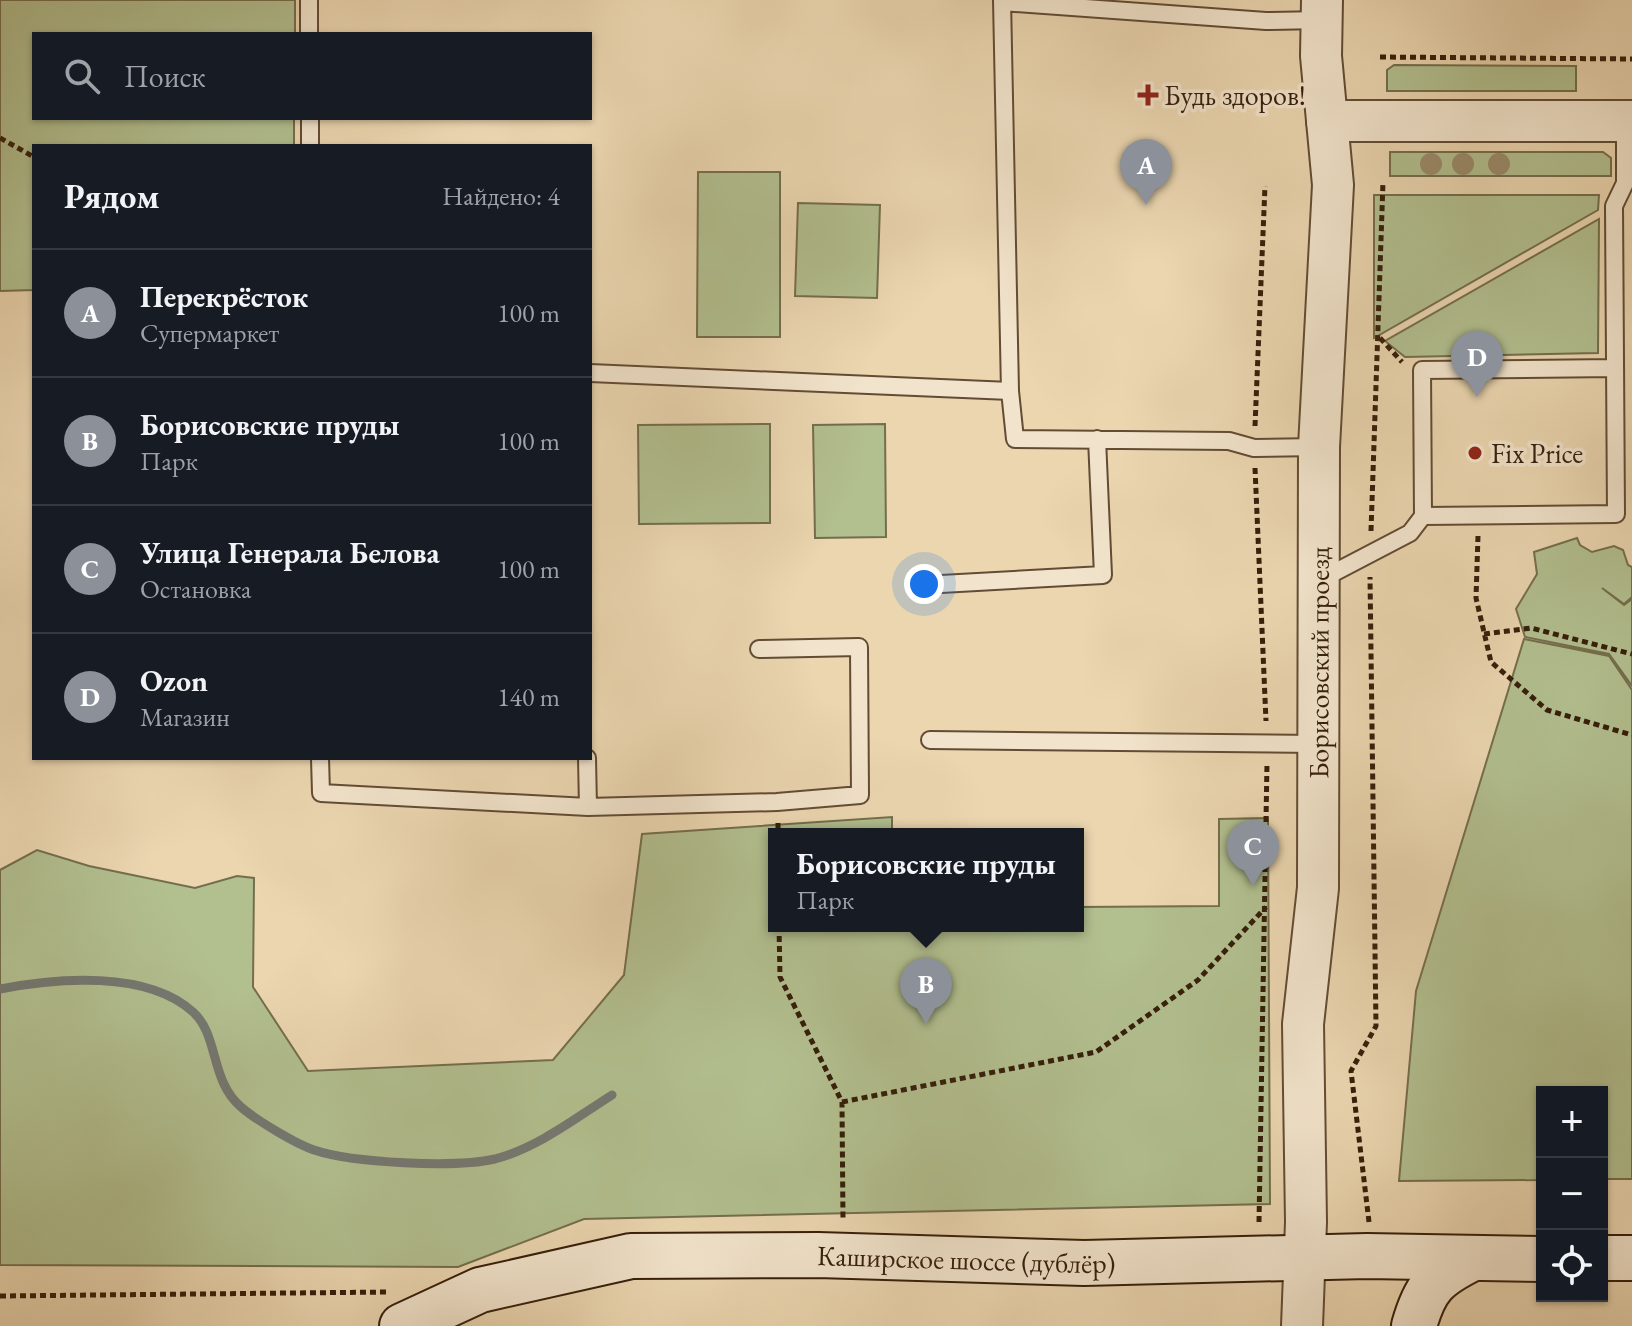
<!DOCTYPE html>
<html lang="ru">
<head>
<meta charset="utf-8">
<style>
  :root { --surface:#171b24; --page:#242831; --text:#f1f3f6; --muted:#9ea1a6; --line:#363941; --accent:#8c9099 }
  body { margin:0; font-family:"EB Garamond",serif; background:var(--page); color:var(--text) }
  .controls { position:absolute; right:24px; bottom:24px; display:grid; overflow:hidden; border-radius:0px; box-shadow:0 2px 6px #0004 }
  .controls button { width:72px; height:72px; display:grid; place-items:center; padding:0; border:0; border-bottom:2px solid var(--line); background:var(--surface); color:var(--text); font:40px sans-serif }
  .you { position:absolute; left:924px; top:584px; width:28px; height:28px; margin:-20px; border:6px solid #fff; border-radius:50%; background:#1a73e8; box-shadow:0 0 0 12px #1a73e833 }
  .badge { display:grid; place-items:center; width:52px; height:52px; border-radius:50%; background:var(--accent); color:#fff; font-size:26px; font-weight:700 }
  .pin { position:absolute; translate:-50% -66px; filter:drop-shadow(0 2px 4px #0008) }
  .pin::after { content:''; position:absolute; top:42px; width:28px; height:24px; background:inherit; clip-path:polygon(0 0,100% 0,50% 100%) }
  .popup { position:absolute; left:768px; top:828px; width:316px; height:104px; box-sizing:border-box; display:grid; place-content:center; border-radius:0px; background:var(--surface); filter:drop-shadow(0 2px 6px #0005); font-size:26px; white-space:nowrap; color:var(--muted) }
  .popup b { font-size:30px; color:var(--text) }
  .popup::after { content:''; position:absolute; left:50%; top:100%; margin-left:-16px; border:16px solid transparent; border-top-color:var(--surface) }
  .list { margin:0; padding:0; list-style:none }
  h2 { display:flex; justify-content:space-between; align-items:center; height:104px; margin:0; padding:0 32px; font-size:34px }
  h2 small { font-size:26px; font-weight:400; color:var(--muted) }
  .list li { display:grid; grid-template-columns:52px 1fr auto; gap:24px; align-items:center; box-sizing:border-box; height:128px; padding:0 32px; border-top:2px solid var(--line) }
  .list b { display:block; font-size:30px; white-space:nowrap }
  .list p { margin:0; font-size:26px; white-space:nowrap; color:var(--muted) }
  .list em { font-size:26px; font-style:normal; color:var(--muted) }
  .icon { flex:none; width:44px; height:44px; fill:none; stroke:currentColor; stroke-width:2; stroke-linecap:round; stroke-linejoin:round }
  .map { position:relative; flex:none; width:1632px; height:1326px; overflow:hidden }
  .search { position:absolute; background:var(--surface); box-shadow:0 2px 6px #0004; left:32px; top:32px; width:560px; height:88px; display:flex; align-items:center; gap:20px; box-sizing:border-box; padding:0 28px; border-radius:0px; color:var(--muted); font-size:30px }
  .panel { position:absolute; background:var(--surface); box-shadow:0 2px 6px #0004; left:32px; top:144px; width:560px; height:616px; border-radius:0px }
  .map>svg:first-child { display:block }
  .green { fill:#b2bf8f; stroke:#746e4c; stroke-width:2 }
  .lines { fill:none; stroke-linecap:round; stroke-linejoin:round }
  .stream { stroke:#757972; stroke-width:9 }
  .service-casing { stroke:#624c34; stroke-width:20 }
  .tertiary-casing { stroke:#624c34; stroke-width:44 }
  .secondary-casing { stroke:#351e0a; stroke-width:48 }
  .path { stroke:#351e0a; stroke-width:5; stroke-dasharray:6 4; stroke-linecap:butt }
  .service { stroke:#f2e4cc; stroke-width:16 }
  .tertiary { stroke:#f2e4cc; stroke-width:40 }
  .secondary { stroke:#f2e4cc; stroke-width:44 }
  .tree { fill:#9b8b6b }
  .poi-dot { fill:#8f2418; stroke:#f2e4cc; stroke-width:3 }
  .labels { text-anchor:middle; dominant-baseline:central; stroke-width:7; stroke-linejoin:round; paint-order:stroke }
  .poi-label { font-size:28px; fill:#351e0a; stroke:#f2e4cc; text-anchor:start }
  .street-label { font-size:28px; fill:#351e0a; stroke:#f2e4cc }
</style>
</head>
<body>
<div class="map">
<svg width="1632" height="1326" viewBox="0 0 1632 1326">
  <rect width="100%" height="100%" fill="#ebd6b0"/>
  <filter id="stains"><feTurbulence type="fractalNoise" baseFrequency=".0025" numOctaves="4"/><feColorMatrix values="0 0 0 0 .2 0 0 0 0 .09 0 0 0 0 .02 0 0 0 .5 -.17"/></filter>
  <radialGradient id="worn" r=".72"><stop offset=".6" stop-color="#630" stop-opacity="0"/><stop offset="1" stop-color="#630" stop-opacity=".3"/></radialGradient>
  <path class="green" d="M 0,0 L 295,0 L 295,34 L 34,34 L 34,118 L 294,118 L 294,146 L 34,146 L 34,290 L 0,291 Z
    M 1394,65 L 1576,66 L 1576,91 L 1387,91 L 1387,70 Z
    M 1390,152 L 1603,152 L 1611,158 L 1611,176 L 1390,176 Z
    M 698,172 L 780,172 L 780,337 L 697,337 Z
    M 1374,195 L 1599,195 L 1598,210 L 1374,338 Z
    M 798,203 L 880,205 L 877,298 L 795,296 Z
    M 1599,219 L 1598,353 L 1405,357 L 1385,341 Z
    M 770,424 L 770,523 L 639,524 L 638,425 Z
    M 885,424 L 886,537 L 815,538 L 813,425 Z
    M 1577,538 L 1580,545 L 1592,552 L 1614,546 L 1623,550 L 1628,565 L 1632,567 L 1632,597 L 1624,604 L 1602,588 L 1624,605 L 1632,599 L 1632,686 L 1609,654 L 1525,637 L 1516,609 L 1537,574 L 1534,552 Z
    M 1524,639 L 1609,656 L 1632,690 L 1632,1179 L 1602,1179 L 1602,1092 L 1542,1092 L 1542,1180 L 1399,1181 L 1416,991 Z
    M 892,817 L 892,834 L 774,834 L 774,926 L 1078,926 L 1078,907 L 1219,906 L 1219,819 L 1268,818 L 1270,1204 L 584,1219 L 458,1267 L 0,1265 L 0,870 L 37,850 L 89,866 L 195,888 L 237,876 L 254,878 L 253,987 L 308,1071 L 553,1060 L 624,975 L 642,834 Z"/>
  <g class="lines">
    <path class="stream" d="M 0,989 C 56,978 147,970 193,1012 C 219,1035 210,1081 241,1107 C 256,1120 296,1144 314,1150 C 353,1163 455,1168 495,1159 C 537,1148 576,1118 612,1095"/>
    <defs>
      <path id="service" d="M 309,0 L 309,34
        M 1002,0 L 1010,391
        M 1002,2 L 1266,21 L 1322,20
        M 310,118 L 310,146
        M 1615,368 L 1422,370 L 1423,516 L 1616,514 L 1614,206 L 1625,183 L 1625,122
        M 590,373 L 1010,391 L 1015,439 L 1229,441 L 1254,448 L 1318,447
        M 1320,580 L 1410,533 L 1423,516
        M 923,585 L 1103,575 L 1097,439
        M 930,740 L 1317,744
        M 320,758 L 321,793 L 588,807 L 777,802 L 860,795 L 859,647 L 759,649
        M 587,758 L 588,807"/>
      <g id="tertiary">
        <path d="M 1327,121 L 1632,121"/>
        <path id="s1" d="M 1302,1326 L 1306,1222 L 1303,1024 L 1318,888 L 1319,447 L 1333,185 L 1321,56 L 1322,0"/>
      </g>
      <g id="secondary">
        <path d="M 1602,1258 L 1632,1258"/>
        <path id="s2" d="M 402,1326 L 480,1290 L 631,1256 L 818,1255 L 1084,1263 L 1367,1256 L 1542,1259"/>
        <path d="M 1414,1326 C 1425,1287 1435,1277 1471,1259"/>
      </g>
    </defs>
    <use href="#service" class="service-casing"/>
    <use href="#tertiary" class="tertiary-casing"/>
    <use href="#secondary" class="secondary-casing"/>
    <path class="path" d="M 1380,57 L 1632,59
      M 0,138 L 34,157
      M 1380,338 L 1402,362
      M 1255,426 L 1265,186
      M 1255,468 L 1266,721
      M 1371,531 L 1383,182
      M 1478,536 L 1476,598 L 1491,662 L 1547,710 L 1632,735
      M 1484,634 L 1531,628 L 1632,654
      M 778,823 L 778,834
      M 779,926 L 780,977 L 842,1102 L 843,1221
      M 842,1102 L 1096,1052 L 1198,980 L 1266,907
      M 1259,1222 L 1267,763
      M 1369,1222 L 1351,1071 L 1376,1026 L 1370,577
      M 0,1296 L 389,1292"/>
    <use href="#service" class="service"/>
    <use href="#tertiary" class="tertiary"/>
    <use href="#secondary" class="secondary"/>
  </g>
  <g class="tree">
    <circle cx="1431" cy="164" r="11"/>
    <circle cx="1463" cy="164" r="11"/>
    <circle cx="1499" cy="164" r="11"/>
  </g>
  <g class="poi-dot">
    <path d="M1144 83h8v8h8v8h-8v8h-8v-8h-8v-8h8z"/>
    <circle cx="1475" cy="453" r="8"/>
  </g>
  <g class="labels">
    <g class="poi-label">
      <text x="1164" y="95">Будь здоров!</text>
      <text x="1491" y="453">Fix Price</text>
    </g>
    <g class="street-label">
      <text stroke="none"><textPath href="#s1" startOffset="664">Борисовский проезд</textPath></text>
      <text stroke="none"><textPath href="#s2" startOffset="576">Каширское шоссе (дублёр)</textPath></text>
    </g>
  </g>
  <rect width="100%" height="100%" filter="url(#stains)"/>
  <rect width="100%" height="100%" fill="url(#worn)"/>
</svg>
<div class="controls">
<button>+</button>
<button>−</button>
<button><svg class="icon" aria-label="locate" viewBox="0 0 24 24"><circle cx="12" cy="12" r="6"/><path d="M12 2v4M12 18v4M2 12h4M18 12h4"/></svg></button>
</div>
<div class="you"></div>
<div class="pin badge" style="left:1146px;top:205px">A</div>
<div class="pin badge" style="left:926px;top:1024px">B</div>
<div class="popup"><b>Борисовские пруды</b>Парк</div>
<div class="pin badge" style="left:1253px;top:886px">C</div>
<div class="pin badge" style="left:1477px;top:397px">D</div>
<div class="search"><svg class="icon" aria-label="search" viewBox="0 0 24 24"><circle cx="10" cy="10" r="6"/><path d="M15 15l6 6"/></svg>Поиск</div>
<section class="panel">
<h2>Рядом<small>Найдено: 4</small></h2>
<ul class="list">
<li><span class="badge">A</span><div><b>Перекрёсток</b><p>Супермаркет</p></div><em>100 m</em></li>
<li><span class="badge">B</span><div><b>Борисовские пруды</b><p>Парк</p></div><em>100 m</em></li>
<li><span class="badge">C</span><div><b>Улица Генерала Белова</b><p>Остановка</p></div><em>100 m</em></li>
<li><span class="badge">D</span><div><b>Ozon</b><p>Магазин</p></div><em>140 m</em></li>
</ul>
</section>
</div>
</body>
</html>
